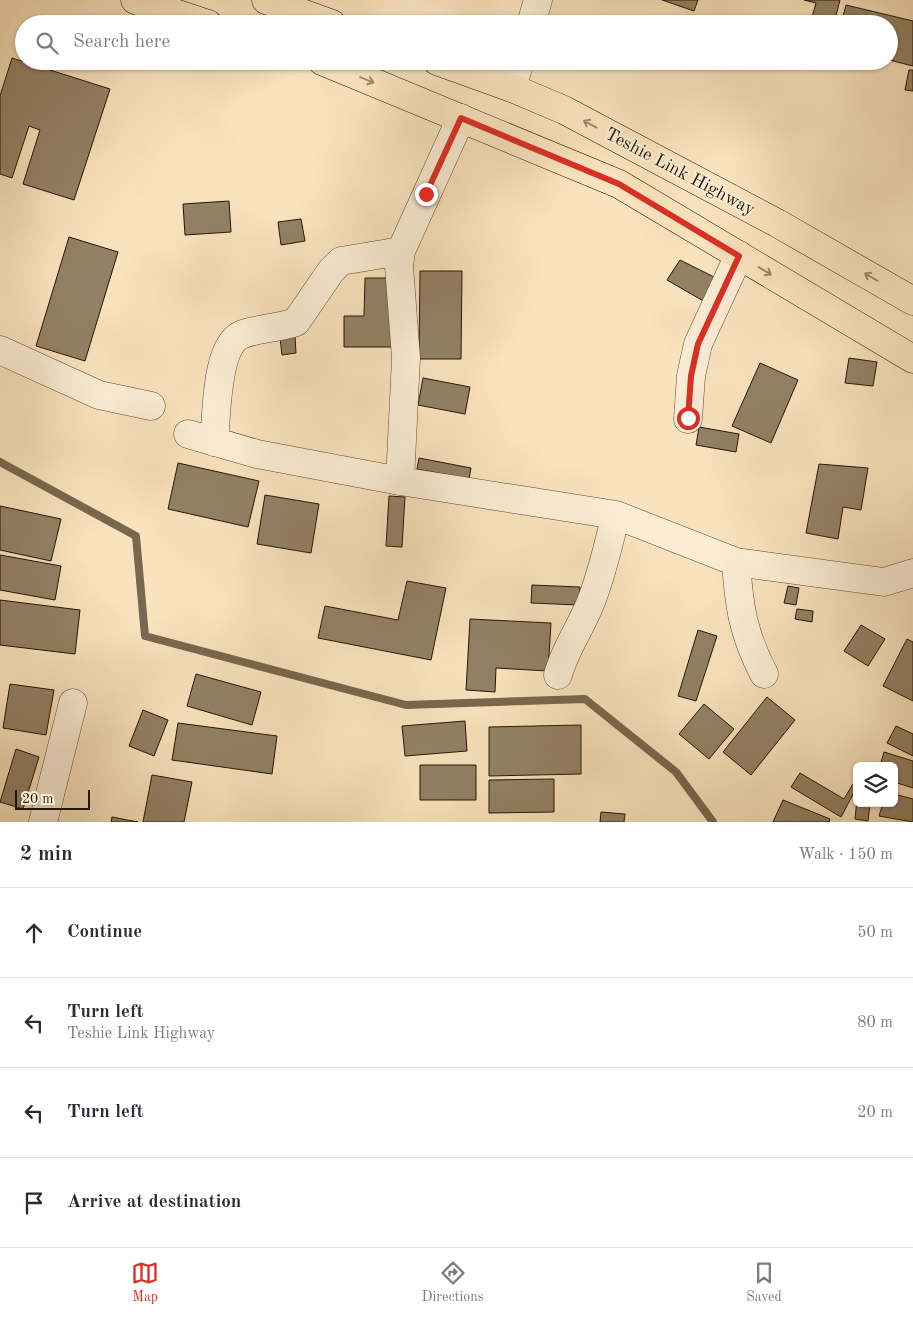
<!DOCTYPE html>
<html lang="en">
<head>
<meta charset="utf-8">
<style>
  :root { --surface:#fff; --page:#f2f2f3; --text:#2b2b33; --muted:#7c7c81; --line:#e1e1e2; --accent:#d93025 }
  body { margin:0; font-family:"Old Standard TT",serif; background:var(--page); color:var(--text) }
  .controls { position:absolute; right:15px; bottom:15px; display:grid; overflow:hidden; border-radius:8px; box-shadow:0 1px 4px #0004 }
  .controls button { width:45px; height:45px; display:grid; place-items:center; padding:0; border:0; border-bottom:1px solid var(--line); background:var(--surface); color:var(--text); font:25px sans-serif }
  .scale { position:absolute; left:15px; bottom:12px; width:75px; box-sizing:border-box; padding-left:5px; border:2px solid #241604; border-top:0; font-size:14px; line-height:18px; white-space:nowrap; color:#241604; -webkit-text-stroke:4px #fbedd5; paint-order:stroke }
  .stop { position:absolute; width:15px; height:15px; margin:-11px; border:4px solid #d93025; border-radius:50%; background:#fff }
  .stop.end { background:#d93025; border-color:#fff; box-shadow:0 1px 5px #0008 }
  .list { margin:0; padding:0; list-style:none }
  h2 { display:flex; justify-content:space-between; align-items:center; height:65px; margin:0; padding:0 20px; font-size:21px }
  h2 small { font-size:16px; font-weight:400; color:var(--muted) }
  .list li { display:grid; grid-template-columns:32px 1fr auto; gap:15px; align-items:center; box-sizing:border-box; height:90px; padding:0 20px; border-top:1px solid var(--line) }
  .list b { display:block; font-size:19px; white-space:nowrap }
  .list p { margin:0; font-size:16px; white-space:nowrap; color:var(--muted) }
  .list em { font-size:16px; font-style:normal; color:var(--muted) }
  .icon { flex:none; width:28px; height:28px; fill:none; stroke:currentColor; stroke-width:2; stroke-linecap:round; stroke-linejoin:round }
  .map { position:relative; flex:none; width:913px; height:822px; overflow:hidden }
  .search { position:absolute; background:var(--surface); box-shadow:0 1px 4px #0004; left:15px; right:15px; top:15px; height:55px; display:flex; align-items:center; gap:12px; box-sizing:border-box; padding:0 18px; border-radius:28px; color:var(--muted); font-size:19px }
  .sheet { height:425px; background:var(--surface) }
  nav { display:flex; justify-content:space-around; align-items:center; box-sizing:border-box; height:70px; border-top:1px solid var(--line); background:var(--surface); font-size:14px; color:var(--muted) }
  nav a { display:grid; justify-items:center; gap:2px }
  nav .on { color:var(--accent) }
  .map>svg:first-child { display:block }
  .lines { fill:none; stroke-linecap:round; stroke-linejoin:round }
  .stream { stroke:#79674e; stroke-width:8 }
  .building { fill:#938165; stroke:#241604 }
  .minor-casing { stroke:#594932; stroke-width:29 }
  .major-casing { stroke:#241604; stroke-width:29 }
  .minor { stroke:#fbedd5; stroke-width:28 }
  .major { stroke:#f9e3be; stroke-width:28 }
  .oneway { stroke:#99876a }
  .route { stroke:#d93025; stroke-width:6 }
  .labels { text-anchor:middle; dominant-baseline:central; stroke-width:4.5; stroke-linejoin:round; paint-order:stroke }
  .street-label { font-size:18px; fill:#241604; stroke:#fbedd5 }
</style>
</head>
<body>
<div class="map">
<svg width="913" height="822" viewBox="0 0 913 822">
  <rect width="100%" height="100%" fill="#f9e3be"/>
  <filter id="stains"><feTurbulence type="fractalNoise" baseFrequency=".004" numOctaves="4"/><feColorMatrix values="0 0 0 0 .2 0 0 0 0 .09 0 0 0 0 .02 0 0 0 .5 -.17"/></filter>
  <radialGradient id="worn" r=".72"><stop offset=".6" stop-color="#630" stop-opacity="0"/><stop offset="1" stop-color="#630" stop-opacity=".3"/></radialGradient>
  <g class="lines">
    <path class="stream" d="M 0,462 L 136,536 L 145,636 L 406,705 L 585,699 L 676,772 L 713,822"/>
  </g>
  <path class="building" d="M 662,0 L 698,0 L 694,11 Z
    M 804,0 L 840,0 L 834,23 L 812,17 L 816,3 Z
    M 846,5 L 913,21 L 913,66 L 889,60 L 889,24 L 841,24 Z
    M 797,20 L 814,24 L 796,24 Z
    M 12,58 L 110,89 L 74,200 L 23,184 L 40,130 L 29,126 L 12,178 L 0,174 L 0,96 Z
    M 909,70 L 913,70 L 913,91 L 905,90 Z
    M 229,201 L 231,232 L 185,235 L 183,204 Z
    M 301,219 L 305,241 L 281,245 L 278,222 Z
    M 69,237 L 118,252 L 85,361 L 36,346 Z
    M 680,260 L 726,283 L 712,306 L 667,280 Z
    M 420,271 L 462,271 L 461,359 L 419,359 Z
    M 365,278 L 395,278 L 394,347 L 344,347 L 344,316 L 364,316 Z
    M 295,336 L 296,353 L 282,355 L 280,338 Z
    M 849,358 L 877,362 L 873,386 L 845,383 Z
    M 760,363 L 798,380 L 771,443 L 732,426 Z
    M 423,378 L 470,387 L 465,414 L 418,405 Z
    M 699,427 L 739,434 L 736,452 L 696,445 Z
    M 419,458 L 471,468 L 469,479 L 417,469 Z
    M 178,463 L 259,481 L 248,527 L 168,509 Z
    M 819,464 L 868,468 L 861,510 L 843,507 L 838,539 L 806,533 Z
    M 265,495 L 319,504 L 311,553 L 257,544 Z
    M 389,496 L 405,497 L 402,547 L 386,546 Z
    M 0,506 L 61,519 L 51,561 L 0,550 Z
    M 0,555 L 61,566 L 55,600 L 0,590 Z
    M 407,581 L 446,588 L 431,660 L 318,638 L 325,606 L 398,620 Z
    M 532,585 L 580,587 L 579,605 L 531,603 Z
    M 788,586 L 799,588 L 796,605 L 784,603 Z
    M 0,600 L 80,610 L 75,654 L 0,645 Z
    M 797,609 L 813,611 L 812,622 L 795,619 Z
    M 470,619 L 551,623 L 548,671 L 496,668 L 495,692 L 466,690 Z
    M 861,625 L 885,639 L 868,666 L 844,651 Z
    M 698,630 L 717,636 L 696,701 L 678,696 Z
    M 907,639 L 913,642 L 913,701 L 883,686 Z
    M 196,674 L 261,692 L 252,725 L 187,706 Z
    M 10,684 L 54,690 L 46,735 L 3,728 Z
    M 767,697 L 795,720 L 751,775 L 723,752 Z
    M 704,704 L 734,729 L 709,759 L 679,734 Z
    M 143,710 L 168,720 L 154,756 L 129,746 Z
    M 465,721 L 467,751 L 405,756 L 402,726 Z
    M 178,723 L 277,736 L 272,774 L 172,760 Z
    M 581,725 L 581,774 L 489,776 L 489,727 Z
    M 896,726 L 913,734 L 913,756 L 887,743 Z
    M 16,749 L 39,757 L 23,809 L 0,802 Z
    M 884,752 L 913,761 L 913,788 L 894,782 L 894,766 L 880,766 Z
    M 420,765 L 476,765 L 476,800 L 420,800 Z
    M 800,773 L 844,799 L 853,784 L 857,787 L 841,817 L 791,787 Z
    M 152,775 L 192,782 L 184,822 L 143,822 Z
    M 554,779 L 554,812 L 489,813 L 489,780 Z
    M 894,794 L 913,799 L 913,822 L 879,816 L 883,803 L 894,803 Z
    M 857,799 L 857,803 L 870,803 L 868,821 L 855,819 Z
    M 783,800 L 830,819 L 829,822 L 773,822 Z
    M 601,812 L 625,814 L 624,822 L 600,822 Z
    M 112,817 L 138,822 L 111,822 Z"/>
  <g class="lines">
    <defs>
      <path id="minor" d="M 531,24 L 538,0
        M 512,88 L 520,61
        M 0,350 L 99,395 L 151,406
        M 688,419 L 691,376 L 698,344 L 739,255
        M 188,434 L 257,454 L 400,481 L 616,515 L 736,562 L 884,582 L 913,573
        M 214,442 C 217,416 215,344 243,334 C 260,328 279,328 296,322 L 331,271 L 341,261 L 401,251
        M 400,481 L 406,358 L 399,266 L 401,251 L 461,118
        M 736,562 C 739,606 743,634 764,674
        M 558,675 C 565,649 580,629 590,604 C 602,575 608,545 616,515
        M 43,822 L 73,703"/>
      <path id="major" d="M 135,0 L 208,24
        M 266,0 L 332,24
        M 322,61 L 619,184 L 913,359
        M 437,61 L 512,88 L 564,110 L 777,223 L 913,301"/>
    </defs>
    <use href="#minor" class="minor-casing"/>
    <use href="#major" class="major-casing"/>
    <use href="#minor" class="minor"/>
    <use href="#major" class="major"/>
  </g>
  <defs><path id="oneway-shaft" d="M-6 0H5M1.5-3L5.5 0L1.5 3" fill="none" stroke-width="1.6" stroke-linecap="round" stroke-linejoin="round" transform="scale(1.25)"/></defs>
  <g class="oneway">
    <use href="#oneway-shaft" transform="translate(367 80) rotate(22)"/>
    <use href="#oneway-shaft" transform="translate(590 124) rotate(-152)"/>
    <use href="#oneway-shaft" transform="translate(765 271) rotate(31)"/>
    <use href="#oneway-shaft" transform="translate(871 277) rotate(-150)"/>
  </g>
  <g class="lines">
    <path class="route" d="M 426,194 L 461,118 L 619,184 L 739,256 L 698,344 L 691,376 L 688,418"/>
  </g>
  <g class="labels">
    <g class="street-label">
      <text transform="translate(680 172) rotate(28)">Teshie Link Highway</text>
    </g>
  </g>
  <rect width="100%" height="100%" filter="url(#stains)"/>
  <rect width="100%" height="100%" fill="url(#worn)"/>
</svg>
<div class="controls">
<button><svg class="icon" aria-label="layers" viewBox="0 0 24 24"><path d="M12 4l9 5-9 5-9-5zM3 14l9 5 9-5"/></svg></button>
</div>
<div class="scale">20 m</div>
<div class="stop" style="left:688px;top:418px"></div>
<div class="stop end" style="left:426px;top:194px"></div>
<div class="search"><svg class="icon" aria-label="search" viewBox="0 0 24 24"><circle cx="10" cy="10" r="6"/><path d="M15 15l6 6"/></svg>Search here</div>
</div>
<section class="sheet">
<h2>2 min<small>Walk · 150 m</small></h2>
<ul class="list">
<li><svg class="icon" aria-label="ahead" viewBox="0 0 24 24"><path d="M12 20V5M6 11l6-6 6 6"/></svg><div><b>Continue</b></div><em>50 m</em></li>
<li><svg class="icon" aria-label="left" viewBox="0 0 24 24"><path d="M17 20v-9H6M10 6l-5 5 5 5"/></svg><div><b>Turn left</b><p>Teshie Link Highway</p></div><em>80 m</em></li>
<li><svg class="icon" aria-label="left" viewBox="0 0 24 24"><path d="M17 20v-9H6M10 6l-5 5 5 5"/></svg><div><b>Turn left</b></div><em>20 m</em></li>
<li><svg class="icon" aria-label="arrive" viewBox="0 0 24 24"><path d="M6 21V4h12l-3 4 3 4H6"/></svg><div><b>Arrive at destination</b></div></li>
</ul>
</section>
<nav>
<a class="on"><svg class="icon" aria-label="map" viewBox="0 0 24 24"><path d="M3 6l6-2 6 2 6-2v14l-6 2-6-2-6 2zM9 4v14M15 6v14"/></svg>Map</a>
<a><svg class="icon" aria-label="directions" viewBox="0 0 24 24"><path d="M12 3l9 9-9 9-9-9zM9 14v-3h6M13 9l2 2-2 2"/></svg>Directions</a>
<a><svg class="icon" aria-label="saved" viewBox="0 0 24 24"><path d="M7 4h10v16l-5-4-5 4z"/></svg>Saved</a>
</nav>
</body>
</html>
